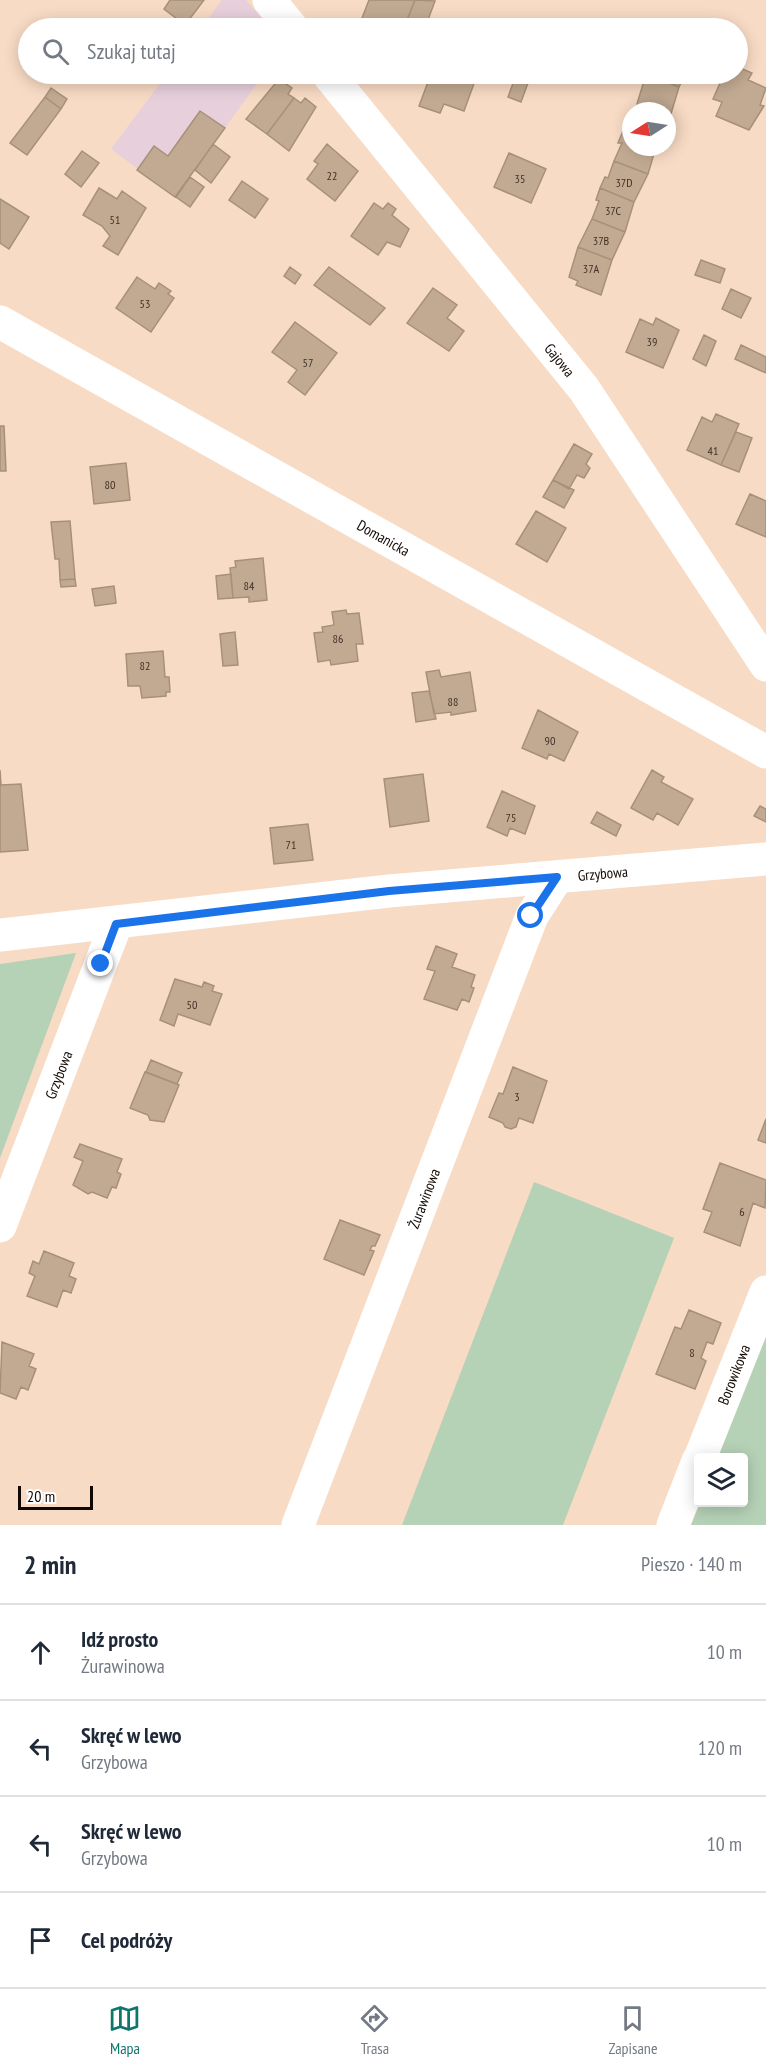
<!DOCTYPE html>
<html lang="pl">
<head>
<meta charset="utf-8">
<style>
  :root { --surface:#fff; --page:#f6f6f7; --text:#1f2937; --muted:#747a83; --line:#e0e1e3; --accent:#0f766e }
  body { margin:0; font-family:"PT Sans Narrow",sans-serif; background:var(--page); color:var(--text) }
  .controls { position:absolute; right:18px; bottom:18px; display:grid; overflow:hidden; border-radius:6px; box-shadow:0 3px 15px #0003 }
  .controls button { width:54px; height:54px; display:grid; place-items:center; padding:0; border:0; border-bottom:2px solid var(--line); background:var(--surface); color:var(--text); font:30px sans-serif }
  .compass { position:absolute; left:622px; top:102px; width:54px; height:54px; border-radius:50%; background:var(--surface); box-shadow:0 3px 15px #0003; rotate:258deg }
  .scale { position:absolute; left:18px; bottom:15px; width:75px; box-sizing:border-box; padding-left:6px; border:3px solid #130904; border-top:0; font-size:16px; line-height:21px; white-space:nowrap; color:#130904; -webkit-text-stroke:4px #fff; paint-order:stroke }
  .stop { position:absolute; width:18px; height:18px; margin:-14px; border:4px solid #1a73e8; border-radius:50%; background:#fff }
  .stop.end { background:#1a73e8; border-color:#fff; box-shadow:0 2px 6px #0008 }
  .list { margin:0; padding:0; list-style:none }
  h2 { display:flex; justify-content:space-between; align-items:center; height:78px; margin:0; padding:0 24px; font-size:26px }
  h2 small { font-size:20px; font-weight:400; color:var(--muted) }
  .list li { display:grid; grid-template-columns:39px 1fr auto; gap:18px; align-items:center; box-sizing:border-box; height:96px; padding:0 24px; border-top:2px solid var(--line) }
  .list b { display:block; font-size:22px; white-space:nowrap }
  .list p { margin:0; font-size:20px; white-space:nowrap; color:var(--muted) }
  .list em { font-size:20px; font-style:normal; color:var(--muted) }
  .icon { flex:none; width:33px; height:33px; fill:none; stroke:currentColor; stroke-width:2; stroke-linecap:round; stroke-linejoin:round }
  .map { position:relative; flex:none; width:766px; height:1525px; overflow:hidden }
  .search { position:absolute; background:var(--surface); box-shadow:0 3px 15px #0003; left:18px; right:18px; top:18px; height:66px; display:flex; align-items:center; gap:15px; box-sizing:border-box; padding:0 21px; border-radius:33px; color:var(--muted); font-size:22px }
  .sheet { height:462px; background:var(--surface) }
  nav { display:flex; justify-content:space-around; align-items:center; box-sizing:border-box; height:84px; border-top:2px solid var(--line); background:var(--surface); font-size:16px; color:var(--muted) }
  nav a { display:grid; justify-items:center; gap:3px }
  nav .on { color:var(--accent) }
  .map>svg:first-child { display:block }
  .commercial { fill:#e7d0dc }
  .green { fill:#b5d1b6 }
  .building { fill:#c2aa92; stroke:#a79079; stroke-width:1.5 }
  .lines { fill:none; stroke-linecap:round; stroke-linejoin:round }
  .minor { stroke:#fff; stroke-width:33 }
  .route { stroke:#1a73e8; stroke-width:8 }
  .labels { text-anchor:middle; dominant-baseline:central; stroke-width:4.5; stroke-linejoin:round; paint-order:stroke }
  .number-label { font-size:12px; fill:#3f3128 }
  .street-label { font-size:15px; fill:#130904; stroke:#fff }
</style>
</head>
<body>
<div class="map">
<svg width="766" height="1525" viewBox="0 0 766 1525">
  <rect width="100%" height="100%" fill="#f8dbc5"/>
  <path class="commercial" d="M 222,0 L 246,0 L 270,28 L 201,28 Z
    M 167,74 L 264,74 L 175,197 L 111,149 Z"/>
  <path class="green" d="M 76,953 L 0,1158 L 0,964 Z
    M 534,1182 L 674,1238 L 563,1525 L 402,1525 Z
    M 766,1332 L 766,1525 L 691,1525 L 700,1503 L 744,1502 L 744,1458 L 717,1457 Z"/>
  <path class="building" d="M 204,0 L 185,25 L 164,9 L 170,0 Z
    M 369,0 L 415,0 L 404,28 L 388,28 L 362,18 Z
    M 415,0 L 435,1 L 425,28 L 404,28 Z
    M 738,67 L 752,73 L 748,80 L 766,88 L 760,105 L 764,106 L 749,130 L 716,116 L 722,102 L 713,99 L 724,74 L 738,74 Z
    M 431,74 L 463,74 L 476,78 L 464,111 L 444,104 L 440,113 L 419,106 Z
    M 646,74 L 679,87 L 670,117 L 667,115 L 667,111 L 656,111 L 637,104 Z
    M 647,74 L 685,74 L 679,87 Z
    M 515,78 L 528,83 L 521,102 L 508,97 Z
    M 279,79 L 292,88 L 288,94 L 294,98 L 267,134 L 246,119 Z
    M 51,88 L 67,99 L 61,109 L 45,97 Z
    M 45,97 L 61,109 L 27,155 L 10,143 Z
    M 294,98 L 301,103 L 305,98 L 316,107 L 289,151 L 267,134 Z
    M 200,111 L 225,128 L 175,197 L 137,170 L 154,146 L 168,156 Z
    M 623,131 L 631,135 L 631,147 L 656,147 L 648,174 L 614,161 L 622,143 L 618,143 Z
    M 213,144 L 230,157 L 211,183 L 195,170 Z
    M 327,144 L 358,171 L 335,201 L 307,179 L 318,164 L 314,161 Z
    M 82,151 L 99,163 L 81,187 L 65,174 Z
    M 509,153 L 546,169 L 531,203 L 494,187 Z
    M 614,161 L 648,174 L 634,202 L 600,188 L 605,177 L 608,178 Z
    M 190,177 L 204,187 L 190,207 L 176,197 Z
    M 242,181 L 268,199 L 255,218 L 229,200 Z
    M 99,188 L 117,199 L 122,191 L 146,208 L 118,255 L 103,246 L 110,236 L 102,226 L 83,215 Z
    M 600,188 L 634,202 L 625,232 L 592,219 L 599,201 L 596,200 Z
    M 0,199 L 29,217 L 9,249 L 0,243 Z
    M 374,203 L 383,209 L 388,203 L 396,209 L 392,215 L 409,229 L 400,247 L 387,242 L 378,255 L 351,236 Z
    M 592,219 L 625,232 L 612,260 L 578,247 Z
    M 578,247 L 612,260 L 601,295 L 576,285 L 578,281 L 569,277 Z
    M 701,260 L 725,269 L 720,283 L 695,275 Z
    M 290,267 L 301,275 L 295,284 L 284,276 Z
    M 329,267 L 385,308 L 370,325 L 314,285 Z
    M 137,277 L 155,289 L 159,283 L 171,291 L 168,294 L 174,298 L 151,332 L 116,308 Z
    M 433,288 L 457,305 L 447,318 L 464,331 L 449,351 L 407,323 Z
    M 731,289 L 751,298 L 741,318 L 722,309 Z
    M 656,318 L 679,330 L 663,368 L 626,352 L 640,319 L 653,325 Z
    M 295,322 L 337,353 L 305,395 L 288,382 L 297,370 L 272,352 Z
    M 704,335 L 716,341 L 706,366 L 693,359 Z
    M 741,345 L 766,357 L 766,373 L 735,359 Z
    M 716,414 L 739,424 L 721,465 L 687,450 L 702,417 L 712,422 Z
    M 0,426 L 4,426 L 6,471 L 0,471 Z
    M 736,432 L 752,438 L 739,472 L 721,465 Z
    M 574,444 L 592,454 L 586,464 L 590,468 L 584,478 L 577,475 L 569,489 L 553,480 Z
    M 126,463 L 130,500 L 94,504 L 90,467 Z
    M 553,480 L 574,490 L 564,508 L 543,497 Z
    M 750,494 L 766,501 L 766,537 L 736,524 Z
    M 536,511 L 566,528 L 547,562 L 516,544 Z
    M 70,521 L 75,579 L 60,580 L 59,559 L 55,559 L 51,522 Z
    M 263,558 L 267,600 L 249,602 L 249,597 L 233,598 L 230,568 L 236,567 L 235,561 Z
    M 231,574 L 233,598 L 218,599 L 216,576 Z
    M 75,579 L 76,586 L 61,587 L 60,580 Z
    M 114,586 L 116,603 L 95,606 L 92,589 Z
    M 346,610 L 347,614 L 359,613 L 363,644 L 356,644 L 358,661 L 331,665 L 330,660 L 318,662 L 314,633 L 323,632 L 322,627 L 334,625 L 332,612 Z
    M 235,632 L 238,665 L 223,666 L 220,634 Z
    M 163,651 L 165,677 L 169,677 L 170,692 L 166,692 L 166,696 L 142,698 L 140,686 L 128,686 L 126,654 Z
    M 439,670 L 441,677 L 470,672 L 476,711 L 451,715 L 451,712 L 434,714 L 426,672 Z
    M 429,691 L 436,719 L 416,722 L 412,693 Z
    M 538,710 L 578,732 L 564,761 L 549,754 L 547,759 L 522,748 Z
    M 0,770 L 1,785 L 21,784 L 28,850 L 0,852 Z
    M 652,770 L 664,777 L 661,782 L 693,799 L 678,825 L 657,813 L 653,820 L 631,808 Z
    M 423,774 L 429,821 L 390,827 L 384,779 Z
    M 502,791 L 535,806 L 525,834 L 510,828 L 507,836 L 487,827 Z
    M 760,806 L 766,809 L 766,822 L 754,816 Z
    M 597,812 L 621,825 L 616,836 L 591,823 Z
    M 308,824 L 313,860 L 274,864 L 270,828 Z
    M 436,946 L 457,954 L 452,967 L 475,975 L 471,987 L 474,988 L 469,1002 L 462,999 L 457,1010 L 424,999 L 435,971 L 427,969 Z
    M 175,979 L 202,987 L 204,982 L 214,986 L 212,991 L 222,994 L 210,1025 L 178,1014 L 174,1026 L 160,1020 Z
    M 151,1060 L 182,1073 L 177,1084 L 146,1072 Z
    M 513,1067 L 547,1081 L 533,1123 L 519,1118 L 516,1127 L 511,1129 L 505,1127 L 503,1123 L 489,1117 L 499,1093 L 503,1094 Z
    M 145,1072 L 179,1085 L 164,1122 L 150,1120 L 148,1115 L 130,1108 Z
    M 766,1119 L 766,1143 L 758,1140 Z
    M 80,1144 L 122,1159 L 117,1172 L 121,1174 L 116,1188 L 112,1187 L 107,1198 L 92,1192 L 88,1194 L 73,1185 L 83,1161 L 74,1157 Z
    M 720,1163 L 766,1180 L 765,1208 L 753,1203 L 740,1246 L 704,1232 L 712,1212 L 703,1209 Z
    M 340,1220 L 380,1235 L 375,1246 L 372,1246 L 370,1250 L 374,1251 L 364,1275 L 324,1259 Z
    M 44,1251 L 74,1263 L 69,1276 L 76,1279 L 71,1293 L 63,1290 L 57,1307 L 27,1296 L 35,1276 L 29,1273 L 33,1261 L 39,1264 Z
    M 689,1310 L 721,1323 L 713,1344 L 707,1342 L 701,1358 L 706,1361 L 695,1389 L 656,1374 L 675,1327 L 681,1329 Z
    M 2,1342 L 34,1354 L 29,1366 L 36,1369 L 28,1390 L 21,1387 L 16,1399 L 0,1393 Z"/>
  <g class="lines">
    <g class="minor">
      <path d="M 269,0 L 292,28"/>
      <path id="s1" d="M 328,74 L 584,389 L 766,665"/>
      <path id="s2" d="M 0,322 L 766,752"/>
      <path id="s3" d="M 0,935 L 389,891 L 766,859"/>
      <path id="s4" d="M 0,1226 L 116,924"/>
      <path id="s5" d="M 700,1458 L 766,1292"/>
      <path id="s6" d="M 298,1525 L 532,916 L 557,877"/>
      <path d="M 673,1525 L 698,1461"/>
    </g>
  </g>
  <g class="lines">
    <path class="route" d="M 101,964 L 116,924 L 389,891 L 557,877 L 531,916"/>
  </g>
  <g class="labels">
    <g class="number-label">
      <text x="332" y="175">22</text>
      <text x="520" y="178">35</text>
      <text x="624" y="182">37D</text>
      <text x="613" y="210">37C</text>
      <text x="115" y="219">51</text>
      <text x="601" y="240">37B</text>
      <text x="591" y="268">37A</text>
      <text x="145" y="303">53</text>
      <text x="652" y="341">39</text>
      <text x="308" y="362">57</text>
      <text x="713" y="450">41</text>
      <text x="110" y="484">80</text>
      <text x="249" y="585">84</text>
      <text x="338" y="638">86</text>
      <text x="145" y="665">82</text>
      <text x="453" y="701">88</text>
      <text x="550" y="740">90</text>
      <text x="511" y="817">75</text>
      <text x="291" y="844">71</text>
      <text x="192" y="1004">50</text>
      <text x="517" y="1096">3</text>
      <text x="742" y="1211">6</text>
      <text x="692" y="1352">8</text>
    </g>
    <g class="street-label">
      <text stroke="none"><textPath href="#s1" startOffset="368">Gajowa</textPath></text>
      <text stroke="none"><textPath href="#s2" startOffset="440">Domanicka</textPath></text>
      <text stroke="none"><textPath href="#s3" startOffset="606">Grzybowa</textPath></text>
      <text stroke="none"><textPath href="#s4" startOffset="162">Grzybowa</textPath></text>
      <text stroke="none"><textPath href="#s6" startOffset="350">Żurawinowa</textPath></text>
      <text stroke="none"><textPath href="#s5" startOffset="90">Borowikowa</textPath></text>
    </g>
  </g>
</svg>
<div class="controls">
<button><svg class="icon" aria-label="layers" viewBox="0 0 24 24"><path d="M12 4l9 5-9 5-9-5zM3 14l9 5 9-5"/></svg></button>
</div>
<svg class="compass" viewBox="-18 -18 36 36"><path d="M0-13l5 13h-10z" fill="#e53935"/><path d="M0 13l5-13h-10z" fill="#747a83"/></svg>
<div class="scale">20 m</div>
<div class="stop" style="left:531px;top:916px"></div>
<div class="stop end" style="left:101px;top:964px"></div>
<div class="search"><svg class="icon" aria-label="search" viewBox="0 0 24 24"><circle cx="10" cy="10" r="6"/><path d="M15 15l6 6"/></svg>Szukaj tutaj</div>
</div>
<section class="sheet">
<h2>2 min<small>Pieszo · 140 m</small></h2>
<ul class="list">
<li><svg class="icon" aria-label="ahead" viewBox="0 0 24 24"><path d="M12 20V5M6 11l6-6 6 6"/></svg><div><b>Idź prosto</b><p>Żurawinowa</p></div><em>10 m</em></li>
<li><svg class="icon" aria-label="left" viewBox="0 0 24 24"><path d="M17 20v-9H6M10 6l-5 5 5 5"/></svg><div><b>Skręć w lewo</b><p>Grzybowa</p></div><em>120 m</em></li>
<li><svg class="icon" aria-label="left" viewBox="0 0 24 24"><path d="M17 20v-9H6M10 6l-5 5 5 5"/></svg><div><b>Skręć w lewo</b><p>Grzybowa</p></div><em>10 m</em></li>
<li><svg class="icon" aria-label="arrive" viewBox="0 0 24 24"><path d="M6 21V4h12l-3 4 3 4H6"/></svg><div><b>Cel podróży</b></div></li>
</ul>
</section>
<nav>
<a class="on"><svg class="icon" aria-label="map" viewBox="0 0 24 24"><path d="M3 6l6-2 6 2 6-2v14l-6 2-6-2-6 2zM9 4v14M15 6v14"/></svg>Mapa</a>
<a><svg class="icon" aria-label="directions" viewBox="0 0 24 24"><path d="M12 3l9 9-9 9-9-9zM9 14v-3h6M13 9l2 2-2 2"/></svg>Trasa</a>
<a><svg class="icon" aria-label="saved" viewBox="0 0 24 24"><path d="M7 4h10v16l-5-4-5 4z"/></svg>Zapisane</a>
</nav>
</body>
</html>
